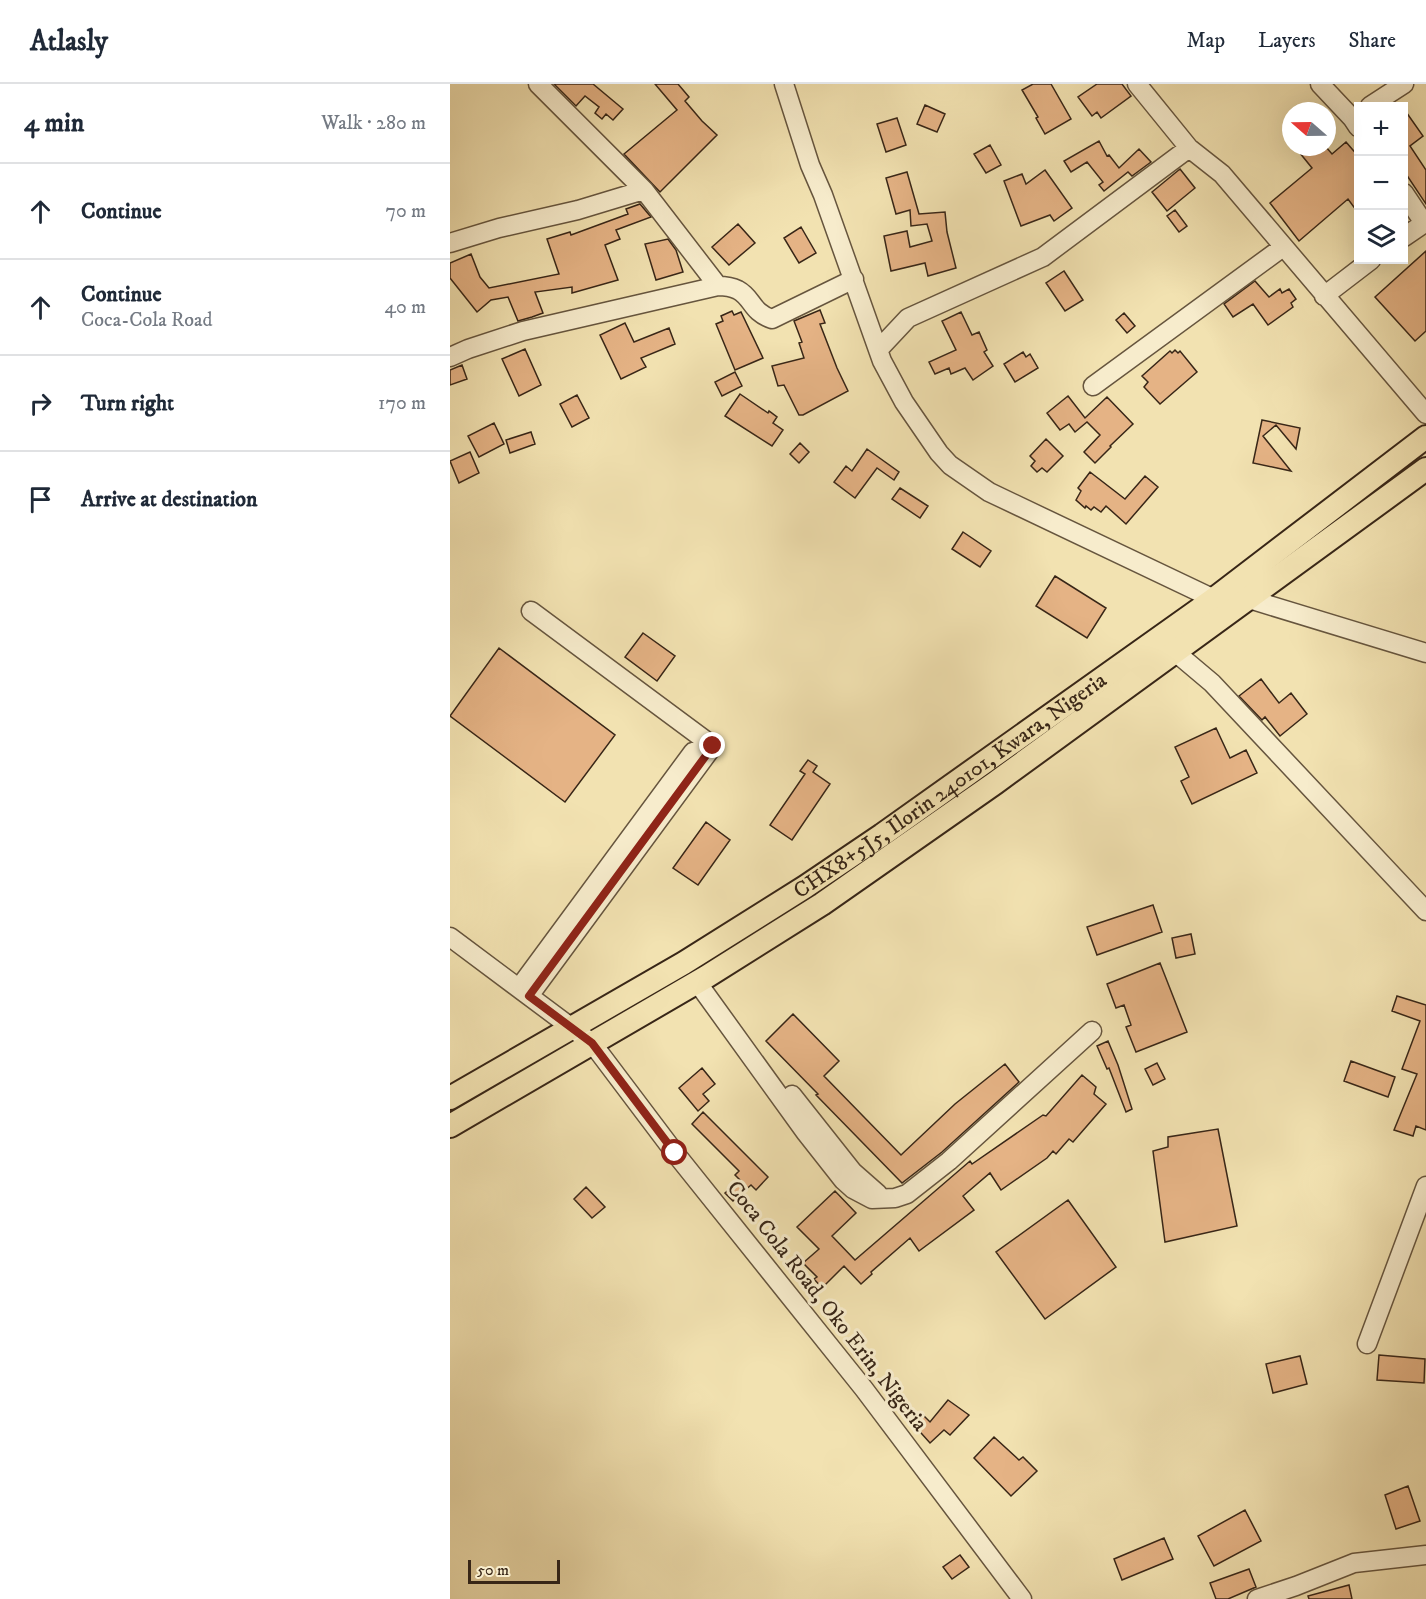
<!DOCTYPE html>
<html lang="en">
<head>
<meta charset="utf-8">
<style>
  :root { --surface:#fff; --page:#f6f6f7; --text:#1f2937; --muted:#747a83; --line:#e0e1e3 }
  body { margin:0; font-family:"IM FELL DW Pica",serif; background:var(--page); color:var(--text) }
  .controls { position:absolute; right:18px; top:18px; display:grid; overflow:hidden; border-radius:0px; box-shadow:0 6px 24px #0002 }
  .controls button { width:54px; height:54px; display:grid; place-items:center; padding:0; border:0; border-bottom:2px solid var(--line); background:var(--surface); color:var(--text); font:30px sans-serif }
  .compass { position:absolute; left:832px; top:18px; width:54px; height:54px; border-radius:50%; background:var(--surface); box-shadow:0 6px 24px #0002; rotate:290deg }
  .scale { position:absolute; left:18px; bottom:15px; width:92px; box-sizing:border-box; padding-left:6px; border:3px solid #382617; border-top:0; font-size:16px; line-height:21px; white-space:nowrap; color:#382617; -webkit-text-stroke:4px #f7eccc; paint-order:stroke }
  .stop { position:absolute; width:18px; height:18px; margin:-14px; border:4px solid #8f2418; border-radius:50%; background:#fff }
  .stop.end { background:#8f2418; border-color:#fff; box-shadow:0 2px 6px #0008 }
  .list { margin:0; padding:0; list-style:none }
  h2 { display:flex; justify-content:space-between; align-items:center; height:78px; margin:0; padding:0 24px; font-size:26px }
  h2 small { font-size:20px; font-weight:400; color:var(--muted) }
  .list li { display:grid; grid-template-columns:39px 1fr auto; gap:18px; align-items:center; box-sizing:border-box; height:96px; padding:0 24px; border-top:2px solid var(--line) }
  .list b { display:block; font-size:22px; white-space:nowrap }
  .list p { margin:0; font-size:20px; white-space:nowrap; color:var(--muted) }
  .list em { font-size:20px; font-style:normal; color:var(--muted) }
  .icon { flex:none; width:33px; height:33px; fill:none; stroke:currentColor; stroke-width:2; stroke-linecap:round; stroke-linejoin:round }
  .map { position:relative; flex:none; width:976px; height:1515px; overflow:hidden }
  header { display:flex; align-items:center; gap:36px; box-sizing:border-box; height:84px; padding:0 30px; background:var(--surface); border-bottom:2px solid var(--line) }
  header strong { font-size:28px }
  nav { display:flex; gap:33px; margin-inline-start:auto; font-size:21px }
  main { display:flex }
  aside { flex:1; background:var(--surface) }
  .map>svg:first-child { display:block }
  .building { fill:#e5b385; stroke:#382617; stroke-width:1.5 }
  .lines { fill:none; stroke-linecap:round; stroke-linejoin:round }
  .minor-casing { stroke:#66553e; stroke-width:21 }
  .major-casing { stroke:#382617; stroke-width:26 }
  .minor { stroke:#f7eccc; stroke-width:18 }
  .major { stroke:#f2e2b1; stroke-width:22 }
  .route { stroke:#8f2418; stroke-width:8 }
  .labels { text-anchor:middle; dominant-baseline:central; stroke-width:6; stroke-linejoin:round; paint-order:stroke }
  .street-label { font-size:22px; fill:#382617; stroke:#f7eccc }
</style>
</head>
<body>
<header>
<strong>Atlasly</strong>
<nav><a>Map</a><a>Layers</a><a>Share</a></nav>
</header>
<main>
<aside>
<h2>4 min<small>Walk · 280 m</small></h2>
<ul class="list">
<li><svg class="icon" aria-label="ahead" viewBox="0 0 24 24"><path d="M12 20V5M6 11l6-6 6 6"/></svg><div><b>Continue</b></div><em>70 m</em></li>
<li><svg class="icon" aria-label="ahead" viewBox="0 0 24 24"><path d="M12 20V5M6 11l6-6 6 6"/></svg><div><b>Continue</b><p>Coca-Cola Road</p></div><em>40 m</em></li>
<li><svg class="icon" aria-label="right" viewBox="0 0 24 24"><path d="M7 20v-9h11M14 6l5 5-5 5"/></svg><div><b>Turn right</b></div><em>170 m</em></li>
<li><svg class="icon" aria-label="arrive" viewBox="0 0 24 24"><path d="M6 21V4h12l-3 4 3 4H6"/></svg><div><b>Arrive at destination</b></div></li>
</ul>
</aside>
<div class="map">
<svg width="976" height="1515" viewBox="0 0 976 1515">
  <rect width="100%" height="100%" fill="#f2e2b1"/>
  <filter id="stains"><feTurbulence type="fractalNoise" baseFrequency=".00333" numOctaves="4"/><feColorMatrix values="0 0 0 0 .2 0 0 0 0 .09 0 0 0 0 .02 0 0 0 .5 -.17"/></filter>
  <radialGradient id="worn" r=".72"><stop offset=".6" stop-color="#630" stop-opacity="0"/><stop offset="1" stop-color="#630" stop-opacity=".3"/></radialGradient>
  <path class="building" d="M 104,0 L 143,0 L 173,25 L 163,36 L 156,30 L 152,35 L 145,29 L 149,23 L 135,12 L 126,22 Z
    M 205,0 L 228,0 L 239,13 L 235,17 L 252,37 L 267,51 L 210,108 L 174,70 L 227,26 Z
    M 583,0 L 601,0 L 621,35 L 595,50 L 586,34 L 588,33 L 572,6 Z
    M 647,0 L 672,0 L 681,12 L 651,34 L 647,28 L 642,32 L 628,13 Z
    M 475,21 L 495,30 L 487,48 L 467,40 Z
    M 954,25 L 973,52 L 960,62 L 976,86 L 976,120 L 954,87 Z
    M 447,34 L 456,61 L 436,68 L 427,40 Z
    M 649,57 L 657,72 L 659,71 L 669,84 L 689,65 L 701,78 L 682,92 L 678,88 L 654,107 L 649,101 L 653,98 L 637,78 L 621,88 L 614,77 Z
    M 896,58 L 909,73 L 909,130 L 898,115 L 849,157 L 820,119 L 862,84 L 845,63 L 876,63 L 882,70 Z
    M 540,61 L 551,81 L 536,89 L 524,70 Z
    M 730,85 L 745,104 L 717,127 L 702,108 Z
    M 595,86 L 622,124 L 604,137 L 600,131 L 571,142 L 554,97 L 572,90 L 576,100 Z
    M 457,88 L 469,130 L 495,128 L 497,148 L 506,184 L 478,192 L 475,179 L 441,187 L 434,152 L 457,147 L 460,163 L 482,157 L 477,140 L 461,142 L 460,126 L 446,130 L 436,94 Z
    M 190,120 L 201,133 L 166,146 L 170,155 L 155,161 L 168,196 L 122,209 L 122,203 L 85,208 L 93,229 L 82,233 L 68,237 L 58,213 L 41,216 L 27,228 L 0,194 L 0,179 L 21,170 L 30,193 L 39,204 L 109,190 L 97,155 L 120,148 L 121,151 L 178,130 L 176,125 Z
    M 725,126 L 737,142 L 729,148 L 717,132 Z
    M 288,140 L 305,159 L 279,181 L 262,163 Z
    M 351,143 L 366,169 L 349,179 L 334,154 Z
    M 218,155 L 226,166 L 233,188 L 206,196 L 195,160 Z
    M 976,167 L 976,247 L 965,257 L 925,213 Z
    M 614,187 L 633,216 L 615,227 L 596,199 Z
    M 805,197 L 819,213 L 830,205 L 832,209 L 839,205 L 846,215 L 841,219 L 843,223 L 818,241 L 803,220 L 783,233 L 774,220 Z
    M 370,226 L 375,239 L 370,240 L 387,284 L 398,307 L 353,331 L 349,331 L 334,301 L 328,302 L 322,282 L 354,274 L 349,259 L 352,258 L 344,237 Z
    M 282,227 L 284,231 L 291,228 L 313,274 L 285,286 L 266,240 L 273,237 L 271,232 Z
    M 511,228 L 522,251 L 529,248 L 537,266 L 534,268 L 543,282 L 523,296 L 515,284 L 501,290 L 499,284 L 485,290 L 479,278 L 506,266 L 492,237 Z
    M 674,229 L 685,242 L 677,249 L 666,236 Z
    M 175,239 L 184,258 L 219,244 L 225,260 L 191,274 L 196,283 L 171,295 L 150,251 Z
    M 75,265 L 91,301 L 69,312 L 52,275 Z
    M 725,266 L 728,269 L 730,267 L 747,288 L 710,320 L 694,303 L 698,298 L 692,292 L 720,267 L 722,269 Z
    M 573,268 L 576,273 L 580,270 L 588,284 L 565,298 L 554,280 Z
    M 12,281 L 17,295 L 0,301 L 0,286 Z
    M 285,288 L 292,302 L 272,312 L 265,298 Z
    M 290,310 L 318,329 L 319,327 L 327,333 L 323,339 L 333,346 L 322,362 L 275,332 Z
    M 127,311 L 139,334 L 122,343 L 110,320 Z
    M 618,312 L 635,334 L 657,313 L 683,340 L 660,362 L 661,363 L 645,379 L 634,368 L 650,351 L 637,338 L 625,348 L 619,340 L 610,346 L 597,329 Z
    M 812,336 L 850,344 L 846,365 L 826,341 L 813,352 L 841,387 L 803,379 Z
    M 44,339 L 54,360 L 29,373 L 18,352 Z
    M 81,348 L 85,360 L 60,369 L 56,356 Z
    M 596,355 L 613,372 L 597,388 L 592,384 L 587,388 L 581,382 L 585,377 L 580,372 Z
    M 350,359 L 359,368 L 349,379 L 340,370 Z
    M 417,365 L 449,388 L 444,396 L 427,384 L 405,414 L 384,398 L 396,382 L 402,387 Z
    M 20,368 L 29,389 L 9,399 L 0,377 Z
    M 640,388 L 675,415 L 695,392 L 708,403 L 676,440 L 656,422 L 651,428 L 644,423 L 641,426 L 636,422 L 635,424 L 626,416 L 631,407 L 628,404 Z
    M 450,404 L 478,422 L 470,434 L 442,415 Z
    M 513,448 L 541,467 L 530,483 L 502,465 Z
    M 605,492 L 656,524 L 637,554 L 586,522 Z
    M 193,549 L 225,572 L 207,597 L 175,573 Z
    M 49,564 L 165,651 L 115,718 L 0,632 Z
    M 811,595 L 829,619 L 841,609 L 857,630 L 830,652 L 815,633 L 812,636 L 789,612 Z
    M 766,644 L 780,674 L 796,666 L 807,689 L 742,720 L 731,697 L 739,693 L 725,663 Z
    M 358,676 L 367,682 L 363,688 L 380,700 L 342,756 L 320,741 L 355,690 L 350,687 Z
    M 256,738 L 280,756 L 248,801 L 223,784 Z
    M 703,821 L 712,848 L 647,871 L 637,843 Z
    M 741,850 L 745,870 L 726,874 L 722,854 Z
    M 710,879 L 737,948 L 686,968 L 676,943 L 681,941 L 674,921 L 666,924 L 657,900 Z
    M 947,912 L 976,921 L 976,1046 L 966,1042 L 963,1052 L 944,1046 L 967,990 L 952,985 L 970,937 L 942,927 Z
    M 343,930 L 389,977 L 374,992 L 451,1071 L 505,1020 L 555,980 L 569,998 L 492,1068 L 452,1099 L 366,1011 L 368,1010 L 316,957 Z
    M 658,957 L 668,981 L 682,1025 L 676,1028 L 659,984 L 657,985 L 647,962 Z
    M 901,977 L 945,993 L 938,1013 L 894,997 Z
    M 707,979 L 715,995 L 703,1001 L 695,985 Z
    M 252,984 L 265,1000 L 253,1010 L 259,1017 L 248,1027 L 229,1004 Z
    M 632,991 L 646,1003 L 644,1010 L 656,1020 L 623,1058 L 619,1055 L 606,1070 L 603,1067 L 597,1074 L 551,1106 L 540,1089 L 513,1112 L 524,1126 L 469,1167 L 460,1154 L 421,1188 L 422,1190 L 411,1200 L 394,1182 L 372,1204 L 364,1195 L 367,1193 L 353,1179 L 369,1165 L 347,1143 L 385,1107 L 406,1129 L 382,1152 L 405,1176 L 520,1077 L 522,1080 L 593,1031 L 596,1032 Z
    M 253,1028 L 318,1093 L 306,1106 L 301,1101 L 283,1117 L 275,1109 L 290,1096 L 285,1091 L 289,1087 L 242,1040 Z
    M 768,1045 L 787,1142 L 715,1158 L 703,1067 L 718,1063 L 718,1053 Z
    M 136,1103 L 155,1123 L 142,1134 L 124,1115 Z
    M 618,1116 L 666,1183 L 595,1235 L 546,1168 Z
    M 929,1271 L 975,1275 L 974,1299 L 927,1296 Z
    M 850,1272 L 857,1300 L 823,1309 L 816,1280 Z
    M 498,1316 L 519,1331 L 500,1351 L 494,1346 L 480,1359 L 463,1340 L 473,1331 L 480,1338 Z
    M 544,1353 L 569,1376 L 573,1373 L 587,1387 L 561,1412 L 524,1374 Z
    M 958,1402 L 970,1437 L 946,1445 L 935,1411 Z
    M 795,1426 L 811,1457 L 764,1482 L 748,1452 Z
    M 714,1454 L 723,1475 L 672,1496 L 664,1475 Z
    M 510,1471 L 519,1483 L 502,1495 L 493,1483 Z
    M 799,1485 L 806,1503 L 778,1515 L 766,1515 L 760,1499 Z
    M 899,1501 L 902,1515 L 859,1515 L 858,1512 Z"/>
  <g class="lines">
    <defs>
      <path id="minor" d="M 88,0 L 194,106 L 268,202
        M 334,0 L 360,81 L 373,111 L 432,277 L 454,318 L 489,369 L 500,381 L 539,408 L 764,515
        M 687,0 L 739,64 L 772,90 L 976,330
        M 870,0 L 902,34 L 908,43
        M 920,22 L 954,0
        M 954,109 L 974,139
        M 954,153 L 976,138
        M 0,159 L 49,144 L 128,126 L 194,106
        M 874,212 L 921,176
        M 428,266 L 458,234 L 593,173 L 739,64
        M 0,273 L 18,265 L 73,247 L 268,202 C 274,202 282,203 288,206 C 303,214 301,228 322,235 L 404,195
        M 643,302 L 833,163
        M 799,515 L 976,569
        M 724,567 L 762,599 L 976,827
        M 0,853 L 142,959 L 225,1069 L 414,1305 L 572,1515
        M 247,898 L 356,1049 L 393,1096 L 403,1105 L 422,1115 L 445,1114 L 457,1110 L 499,1077 L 642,947
        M 69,904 L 243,668
        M 79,912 L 263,662 L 81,527
        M 342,1011 L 403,1088 L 428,1110
        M 917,1260 L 976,1102
        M 807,1515 L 846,1502 L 904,1479 L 976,1471"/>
      <g id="major">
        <path id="s1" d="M 0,1014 L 234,879 L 355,803 L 432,751 L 764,515 L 976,353"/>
        <path d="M 0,1042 L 256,893 L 372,820 L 545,699 L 976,385"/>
      </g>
    </defs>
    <use href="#minor" class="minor-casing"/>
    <use href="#major" class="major-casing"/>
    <use href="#minor" class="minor"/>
    <use href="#major" class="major"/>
  </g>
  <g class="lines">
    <path class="route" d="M 225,1069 L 142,959 L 79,912 L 263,662"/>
  </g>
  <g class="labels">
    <g class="street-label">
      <text stroke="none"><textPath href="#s1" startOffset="590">CHX8+5J5, Ilorin 240101, Kwara, Nigeria</textPath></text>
      <text transform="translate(377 1222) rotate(52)">Coca Cola Road, Oko Erin, Nigeria</text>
    </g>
  </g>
  <rect width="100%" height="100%" filter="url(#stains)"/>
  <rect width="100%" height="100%" fill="url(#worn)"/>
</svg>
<div class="controls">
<button>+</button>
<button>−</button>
<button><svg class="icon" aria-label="layers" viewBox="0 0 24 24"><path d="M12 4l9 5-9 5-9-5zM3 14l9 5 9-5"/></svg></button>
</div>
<svg class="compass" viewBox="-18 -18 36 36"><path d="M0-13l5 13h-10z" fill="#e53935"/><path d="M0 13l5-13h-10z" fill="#747a83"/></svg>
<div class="scale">50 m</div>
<div class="stop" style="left:225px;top:1069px"></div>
<div class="stop end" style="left:263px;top:662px"></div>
</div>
</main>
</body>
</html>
